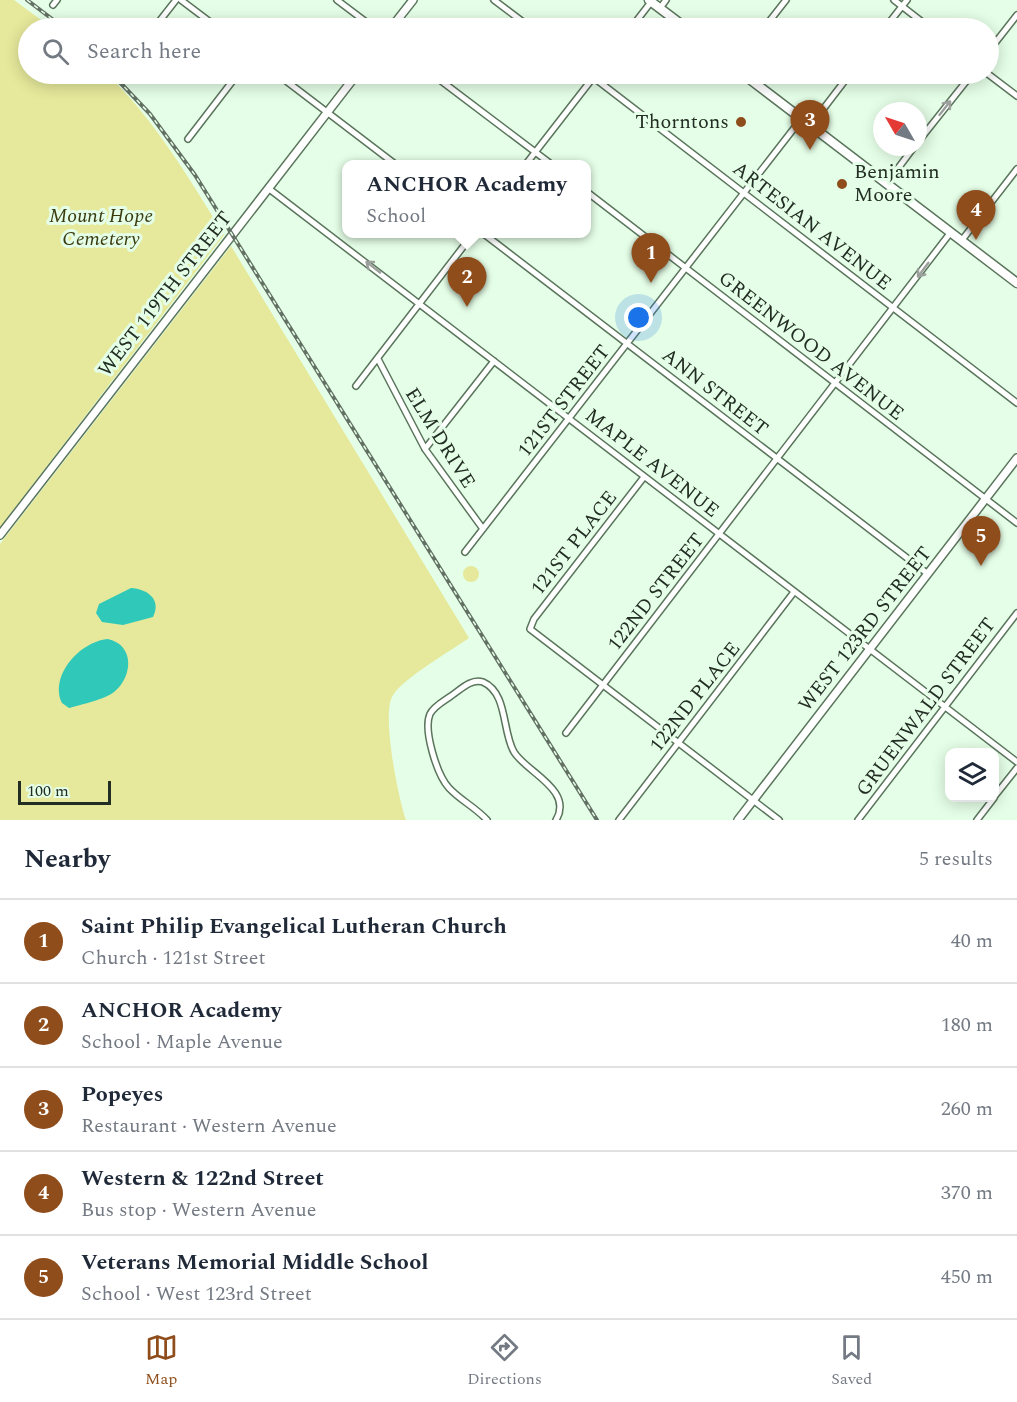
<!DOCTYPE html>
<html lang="en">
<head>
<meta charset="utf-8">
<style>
  :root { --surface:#fff; --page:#f6f6f7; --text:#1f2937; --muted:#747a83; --line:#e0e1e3; --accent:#8f4d1b }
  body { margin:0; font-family:Spectral,serif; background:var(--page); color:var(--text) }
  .controls { position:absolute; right:18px; bottom:18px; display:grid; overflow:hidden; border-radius:12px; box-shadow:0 3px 15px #0003 }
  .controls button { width:54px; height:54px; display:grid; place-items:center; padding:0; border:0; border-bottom:2px solid var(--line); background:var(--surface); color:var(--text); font:30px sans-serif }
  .compass { position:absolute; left:873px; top:102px; width:54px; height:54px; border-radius:50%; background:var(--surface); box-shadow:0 3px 15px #0003; rotate:309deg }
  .scale { position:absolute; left:18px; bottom:15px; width:93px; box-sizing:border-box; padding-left:6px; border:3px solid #222d23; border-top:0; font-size:16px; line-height:21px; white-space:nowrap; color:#222d23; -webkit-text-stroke:4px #e5fee7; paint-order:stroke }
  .you { position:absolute; left:639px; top:318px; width:21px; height:21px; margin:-15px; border:4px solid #fff; border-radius:50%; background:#1a73e8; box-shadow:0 0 0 9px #1a73e833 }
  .badge { display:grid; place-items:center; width:39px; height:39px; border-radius:50%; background:var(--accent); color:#fff; font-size:20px; font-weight:700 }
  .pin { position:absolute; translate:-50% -50px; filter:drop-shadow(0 2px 3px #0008) }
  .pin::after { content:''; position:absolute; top:32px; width:21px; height:18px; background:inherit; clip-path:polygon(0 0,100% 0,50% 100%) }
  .popup { position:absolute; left:342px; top:160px; width:249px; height:78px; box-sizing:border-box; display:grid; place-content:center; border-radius:12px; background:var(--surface); filter:drop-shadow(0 2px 4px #0005); font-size:20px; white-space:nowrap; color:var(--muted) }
  .popup b { font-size:22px; color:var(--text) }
  .popup::after { content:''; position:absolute; left:50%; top:100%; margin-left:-12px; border:12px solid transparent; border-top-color:var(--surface) }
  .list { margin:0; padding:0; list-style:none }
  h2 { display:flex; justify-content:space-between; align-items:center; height:78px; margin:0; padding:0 24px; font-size:26px }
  h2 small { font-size:20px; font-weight:400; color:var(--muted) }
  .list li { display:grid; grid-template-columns:39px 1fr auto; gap:18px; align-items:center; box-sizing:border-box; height:84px; padding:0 24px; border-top:2px solid var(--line) }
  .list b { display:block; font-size:22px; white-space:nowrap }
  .list p { margin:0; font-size:20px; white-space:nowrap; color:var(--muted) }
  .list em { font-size:20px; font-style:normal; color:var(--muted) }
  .icon { flex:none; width:33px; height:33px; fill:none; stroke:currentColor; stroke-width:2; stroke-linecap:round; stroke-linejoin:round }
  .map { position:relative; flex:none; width:1017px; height:820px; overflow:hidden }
  .search { position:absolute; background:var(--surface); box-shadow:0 3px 15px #0003; left:18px; right:18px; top:18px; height:66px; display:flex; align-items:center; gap:15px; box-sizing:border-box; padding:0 21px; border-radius:33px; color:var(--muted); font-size:22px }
  .sheet { height:498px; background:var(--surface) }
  nav { display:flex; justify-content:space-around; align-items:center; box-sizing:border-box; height:84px; border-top:2px solid var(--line); background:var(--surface); font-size:16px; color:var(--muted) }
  nav a { display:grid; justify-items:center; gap:3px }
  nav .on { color:var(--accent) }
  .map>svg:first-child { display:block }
  .green { fill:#e6e99b }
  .water { fill:#30c9b9 }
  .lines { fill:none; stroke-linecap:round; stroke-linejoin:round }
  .minor-casing { stroke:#5a755c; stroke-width:8 }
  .tertiary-casing { stroke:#5a755c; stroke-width:10 }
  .secondary-casing { stroke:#5a755c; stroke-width:11 }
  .minor { stroke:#fff; stroke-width:5 }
  .tertiary { stroke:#fff; stroke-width:7 }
  .secondary { stroke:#fff; stroke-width:8 }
  .rail-casing { stroke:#627163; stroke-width:4 }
  .rail { stroke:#e5fee7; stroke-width:1.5; stroke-dasharray:4.5; stroke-linecap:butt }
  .oneway { stroke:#9ca09c }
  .poi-dot { fill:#8f4d1b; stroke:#e5fee7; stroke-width:2 }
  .labels { text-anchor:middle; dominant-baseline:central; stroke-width:6; stroke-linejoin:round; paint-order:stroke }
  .poi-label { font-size:20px; fill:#222d23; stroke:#e5fee7; text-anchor:end }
  .park-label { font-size:20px; font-style:italic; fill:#3a3a0f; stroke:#e5fee7 }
  .street-label { font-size:20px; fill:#222d23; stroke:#e5fee7 }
</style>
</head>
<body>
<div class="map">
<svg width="1017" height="820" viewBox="0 0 1017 820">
  <rect width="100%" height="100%" fill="#e5fee7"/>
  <path class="green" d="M 0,0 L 14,0 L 52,28 L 28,28 L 28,74 L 107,74 C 155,120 189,178 224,235 L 0,527 Z
    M 231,246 L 469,638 C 452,650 400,680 392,697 C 382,717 398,797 406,820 L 0,820 L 0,544 Z
    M463 574a8 8 0 1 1 16 0a8 8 0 1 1-16 0Z"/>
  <path class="water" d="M 131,588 C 147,589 162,599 153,617 L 123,625 L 102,622 L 96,613 L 99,604 Z
    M 108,639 C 135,645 133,677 114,692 C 106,699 80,705 69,708 L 62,703 C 49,675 81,641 108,639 Z"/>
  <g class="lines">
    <defs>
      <path id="minor" d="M 181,0 L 218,28
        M 337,0 L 374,28
        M 494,0 L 531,28
        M 894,0 L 930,28
        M 53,5 L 57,0
        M 660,8 L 666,0
        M 154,28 L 176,0
        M 631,28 L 651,2
        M 764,28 L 786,0
        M 885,28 L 907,0
        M 988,52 L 1017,15
        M 277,74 L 395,164
        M 432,74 L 551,164
        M 589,74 L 1017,403
        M 988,74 L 1017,96
        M 811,125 L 850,74
        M 188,139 L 238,74
        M 918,142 L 972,74
        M 526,164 L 596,74
        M 887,183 L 914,147
        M 268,188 L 1017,762
        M 587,192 L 1017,523
        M 484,234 L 928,574
        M 962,240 L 1017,169
        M 378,359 L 425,449 L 483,529
        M 356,386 L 473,234
        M 425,449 L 494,361
        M 644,477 L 534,619 L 530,629 L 779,820
        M 465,552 L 802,118
        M 566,733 L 951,232
        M 994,797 L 1017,768
        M 487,820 C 475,807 460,800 449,788 C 437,775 423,730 430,714 C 434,706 444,701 451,696 C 460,690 471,678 483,682 C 508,693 502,732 514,752 C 526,772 574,790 556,820
        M 619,820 L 794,592
        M 858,820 L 1017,613
        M 977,820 L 994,798"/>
      <path id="tertiary" d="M 391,28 L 413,0
        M 0,535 L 357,74
        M 738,820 L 1017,458"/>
      <path id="secondary" d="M 649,0 L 686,28
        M 743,74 L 1017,283"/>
    </defs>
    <use href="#minor" class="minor-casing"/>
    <use href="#tertiary" class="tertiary-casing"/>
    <use href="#secondary" class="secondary-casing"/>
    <use href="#minor" class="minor"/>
    <use href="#tertiary" class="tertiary"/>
    <use href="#secondary" class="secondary"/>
    <defs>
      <path id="rail" d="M 27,0 L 64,28
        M 112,74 L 150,114 L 195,175 L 597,820"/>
    </defs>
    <use href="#rail" class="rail-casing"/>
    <use href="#rail" class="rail"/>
  </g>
  <defs><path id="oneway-shaft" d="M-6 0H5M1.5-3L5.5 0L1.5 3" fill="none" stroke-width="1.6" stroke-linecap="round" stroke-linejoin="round" transform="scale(1.5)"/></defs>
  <g class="oneway">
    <use href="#oneway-shaft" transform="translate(945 108) rotate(-52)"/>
    <use href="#oneway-shaft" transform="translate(373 267) rotate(-142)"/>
    <use href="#oneway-shaft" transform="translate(923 270) rotate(127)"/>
  </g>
  <g class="poi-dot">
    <circle cx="741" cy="122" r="6"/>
    <circle cx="842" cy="184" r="6"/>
  </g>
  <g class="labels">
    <g class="poi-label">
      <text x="729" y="122">Thorntons</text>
      <text x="854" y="172" text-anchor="start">Benjamin<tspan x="854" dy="23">Moore</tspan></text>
    </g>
    <g class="park-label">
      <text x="101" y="216">Mount Hope<tspan x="101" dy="23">Cemetery</tspan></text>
    </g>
    <g class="street-label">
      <text transform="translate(812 226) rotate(38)">ARTESIAN AVENUE</text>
      <text transform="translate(165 294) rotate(-52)">WEST 119TH STREET</text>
      <text transform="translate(811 346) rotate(38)">GREENWOOD AVENUE</text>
      <text transform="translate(715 392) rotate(38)">ANN STREET</text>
      <text transform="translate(564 401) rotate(-52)">121ST STREET</text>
      <text transform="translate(440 438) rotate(58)">ELM DRIVE</text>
      <text transform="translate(652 463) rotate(38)">MAPLE AVENUE</text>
      <text transform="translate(574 543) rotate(-52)">121ST PLACE</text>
      <text transform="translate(656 592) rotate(-52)">122ND STREET</text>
      <text transform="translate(865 629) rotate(-52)">WEST 123RD STREET</text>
      <text transform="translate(695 697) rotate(-52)">122ND PLACE</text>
      <text transform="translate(926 707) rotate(-53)">GRUENWALD STREET</text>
    </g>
  </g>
</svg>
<div class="controls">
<button><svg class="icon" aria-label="layers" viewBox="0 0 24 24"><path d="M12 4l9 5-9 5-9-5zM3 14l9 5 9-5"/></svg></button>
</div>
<svg class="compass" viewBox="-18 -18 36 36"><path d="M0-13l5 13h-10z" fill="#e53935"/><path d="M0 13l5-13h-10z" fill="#747a83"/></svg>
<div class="scale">100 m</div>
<div class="you"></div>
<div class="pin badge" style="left:651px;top:283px">1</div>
<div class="pin badge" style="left:467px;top:307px">2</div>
<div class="popup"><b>ANCHOR Academy</b>School</div>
<div class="pin badge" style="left:810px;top:150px">3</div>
<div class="pin badge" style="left:976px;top:240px">4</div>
<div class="pin badge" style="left:981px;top:566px">5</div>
<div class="search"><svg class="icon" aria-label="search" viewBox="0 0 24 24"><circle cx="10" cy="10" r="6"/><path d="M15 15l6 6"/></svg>Search here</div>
</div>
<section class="sheet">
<h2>Nearby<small>5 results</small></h2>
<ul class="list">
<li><span class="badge">1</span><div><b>Saint Philip Evangelical Lutheran Church</b><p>Church · 121st Street</p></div><em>40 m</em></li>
<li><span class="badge">2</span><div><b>ANCHOR Academy</b><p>School · Maple Avenue</p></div><em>180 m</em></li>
<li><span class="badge">3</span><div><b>Popeyes</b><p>Restaurant · Western Avenue</p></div><em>260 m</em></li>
<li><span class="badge">4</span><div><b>Western &amp; 122nd Street</b><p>Bus stop · Western Avenue</p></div><em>370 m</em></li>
<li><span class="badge">5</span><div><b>Veterans Memorial Middle School</b><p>School · West 123rd Street</p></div><em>450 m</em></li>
</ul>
</section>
<nav>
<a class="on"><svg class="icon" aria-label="map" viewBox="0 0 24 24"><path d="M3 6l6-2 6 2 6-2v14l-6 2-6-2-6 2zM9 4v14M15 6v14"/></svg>Map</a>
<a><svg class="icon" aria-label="directions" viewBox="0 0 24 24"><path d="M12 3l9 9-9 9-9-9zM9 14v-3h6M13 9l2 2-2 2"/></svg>Directions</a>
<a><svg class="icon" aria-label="saved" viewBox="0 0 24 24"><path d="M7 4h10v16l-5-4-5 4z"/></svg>Saved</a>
</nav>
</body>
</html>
